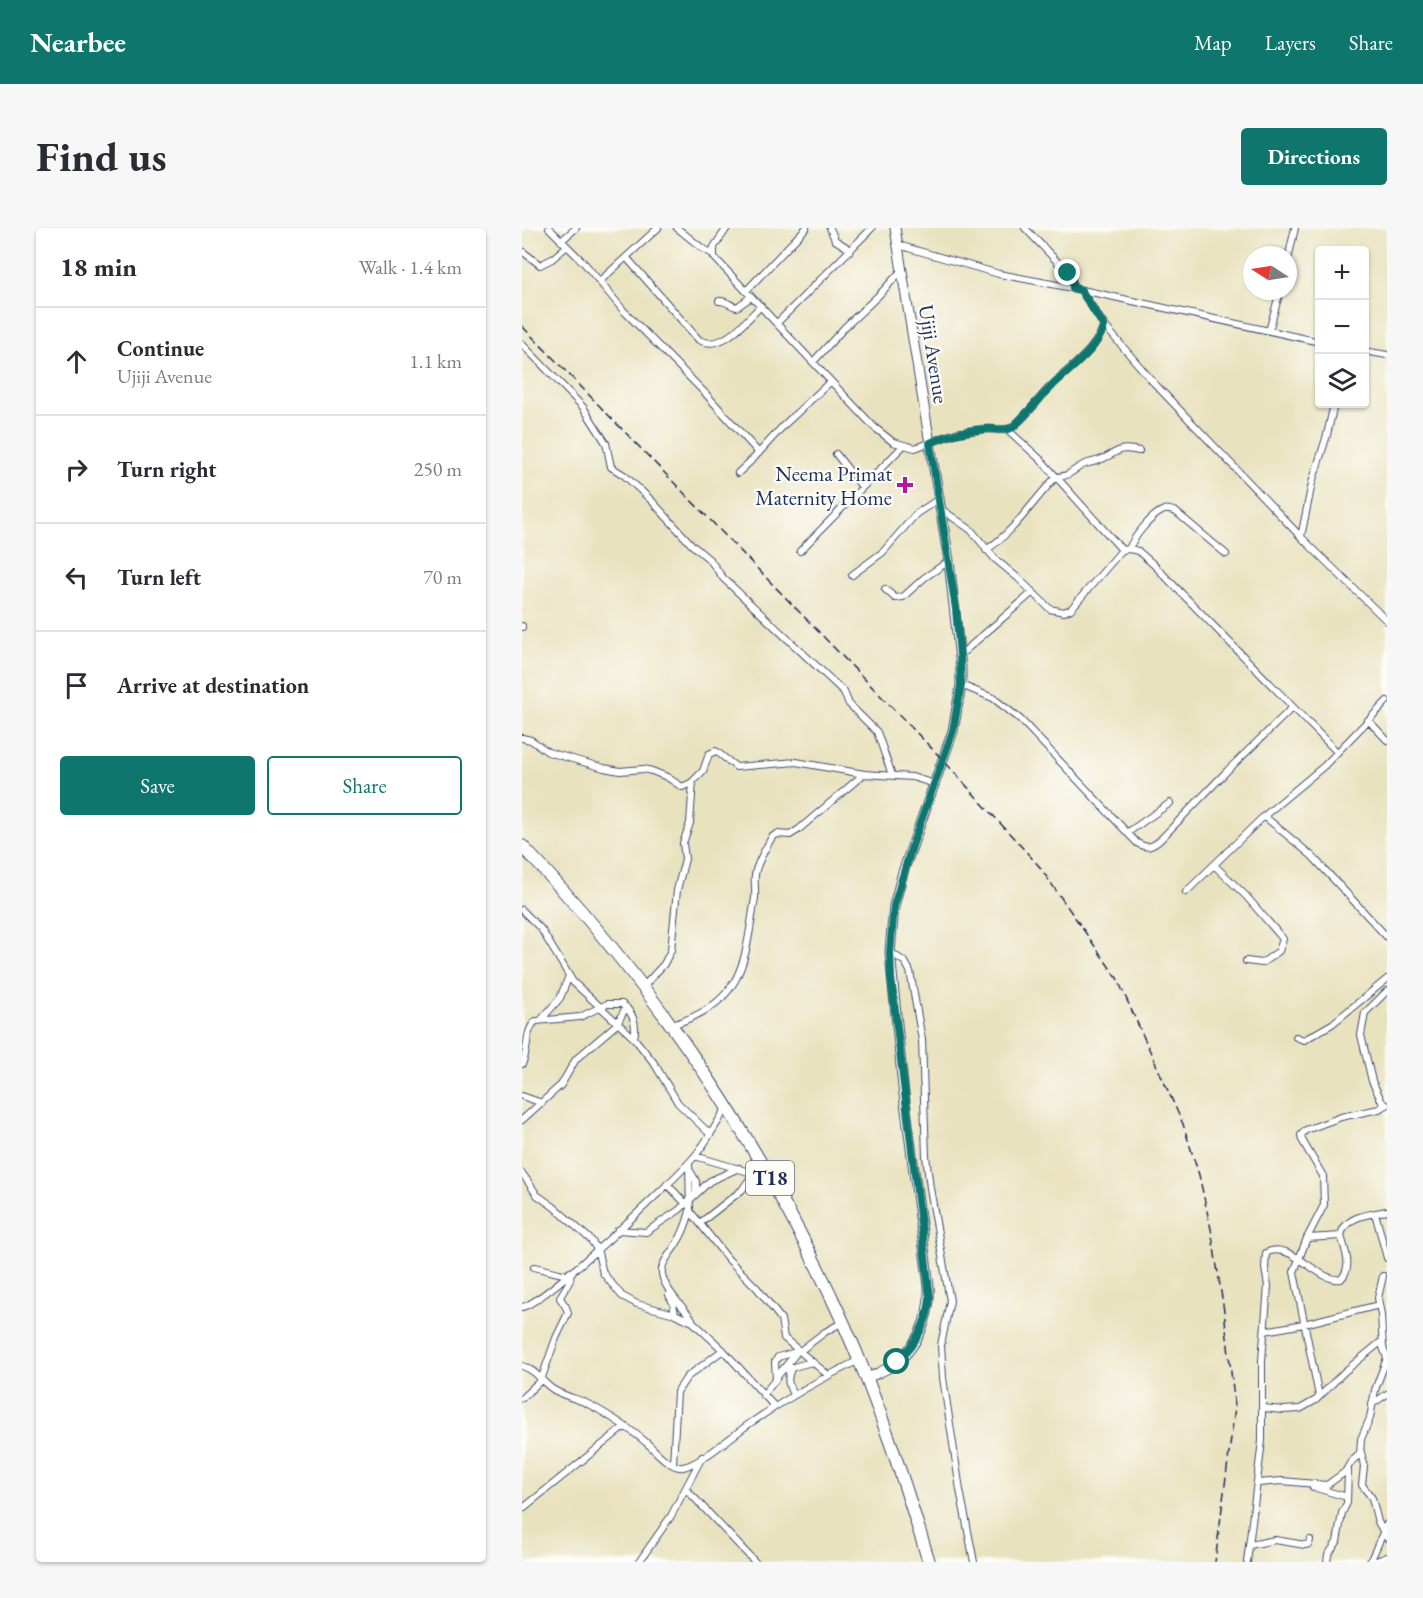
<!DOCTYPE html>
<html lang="en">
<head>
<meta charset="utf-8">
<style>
  :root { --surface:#fff; --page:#f7f7f7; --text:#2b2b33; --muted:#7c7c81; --line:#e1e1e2; --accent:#0f766e }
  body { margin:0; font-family:"EB Garamond",serif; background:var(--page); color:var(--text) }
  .controls { position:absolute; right:18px; top:18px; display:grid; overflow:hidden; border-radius:6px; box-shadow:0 2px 4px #0004 }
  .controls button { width:54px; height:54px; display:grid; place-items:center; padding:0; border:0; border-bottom:2px solid var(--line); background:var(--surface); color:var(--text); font:30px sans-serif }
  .compass { position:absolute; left:721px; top:18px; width:54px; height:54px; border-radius:50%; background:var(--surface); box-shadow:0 2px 4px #0004; rotate:282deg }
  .stop { position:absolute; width:18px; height:18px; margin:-14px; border:4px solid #0f766e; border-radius:50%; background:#fff }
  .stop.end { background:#0f766e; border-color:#fff; box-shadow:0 2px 6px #0008 }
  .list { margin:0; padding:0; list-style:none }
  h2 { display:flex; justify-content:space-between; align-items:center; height:78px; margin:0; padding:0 24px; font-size:26px }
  h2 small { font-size:20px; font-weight:400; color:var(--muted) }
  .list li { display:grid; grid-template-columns:39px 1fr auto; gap:18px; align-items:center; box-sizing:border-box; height:108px; padding:0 24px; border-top:2px solid var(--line) }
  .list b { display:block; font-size:22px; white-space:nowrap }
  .list p { margin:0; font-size:20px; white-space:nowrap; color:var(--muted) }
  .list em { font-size:20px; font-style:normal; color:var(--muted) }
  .actions { display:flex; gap:12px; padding:18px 24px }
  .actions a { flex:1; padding:14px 0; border:2px solid var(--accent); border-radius:6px; text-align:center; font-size:21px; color:var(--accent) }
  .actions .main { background:var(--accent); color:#fff }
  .icon { flex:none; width:33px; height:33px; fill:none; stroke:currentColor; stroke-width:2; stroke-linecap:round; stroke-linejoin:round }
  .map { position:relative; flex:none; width:865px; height:1334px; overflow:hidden; border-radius:6px }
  header { display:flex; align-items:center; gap:36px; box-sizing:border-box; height:84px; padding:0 30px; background:var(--accent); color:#fff }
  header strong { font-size:28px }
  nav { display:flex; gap:33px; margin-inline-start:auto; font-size:21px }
  .intro { display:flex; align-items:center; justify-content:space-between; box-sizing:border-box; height:144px; padding:0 36px }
  h1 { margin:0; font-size:42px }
  .button { padding:15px 27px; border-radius:6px; background:var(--accent); color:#fff; font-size:21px; font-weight:700 }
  main { display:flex; gap:36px; padding:0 36px }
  aside { flex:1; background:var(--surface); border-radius:6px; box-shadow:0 2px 4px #0004 }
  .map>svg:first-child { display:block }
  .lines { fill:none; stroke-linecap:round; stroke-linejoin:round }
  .street-casing { stroke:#3a4a6d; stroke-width:8 }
  .secondary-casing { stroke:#3a4a6d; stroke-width:11 }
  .highway-casing { stroke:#3a4a6d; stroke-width:14 }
  .street { stroke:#fff; stroke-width:6 }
  .secondary { stroke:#fff; stroke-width:9 }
  .highway { stroke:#fff; stroke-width:12 }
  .rail { stroke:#1b2f5e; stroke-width:1.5; stroke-dasharray:9 4.5; stroke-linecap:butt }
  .route { stroke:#0f766e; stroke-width:8 }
  .poi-dot { fill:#b5179e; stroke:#fdfcf7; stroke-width:2 }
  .labels { text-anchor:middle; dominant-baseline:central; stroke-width:4.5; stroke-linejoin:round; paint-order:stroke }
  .shield { fill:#fdfcf7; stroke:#5f6c8c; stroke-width:1.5 }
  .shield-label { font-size:20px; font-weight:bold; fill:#1b2f5e }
  .street-label { font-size:21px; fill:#1b2f5e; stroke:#fdfcf7 }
  .poi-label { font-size:21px; fill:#1b2f5e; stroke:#fdfcf7; text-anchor:end }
</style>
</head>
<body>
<header>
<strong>Nearbee</strong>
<nav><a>Map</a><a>Layers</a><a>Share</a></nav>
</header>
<div class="intro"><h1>Find us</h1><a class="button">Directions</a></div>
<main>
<aside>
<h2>18 min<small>Walk · 1.4 km</small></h2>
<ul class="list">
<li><svg class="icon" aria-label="ahead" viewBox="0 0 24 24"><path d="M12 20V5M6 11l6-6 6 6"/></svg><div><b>Continue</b><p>Ujiji Avenue</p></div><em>1.1 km</em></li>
<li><svg class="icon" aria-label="right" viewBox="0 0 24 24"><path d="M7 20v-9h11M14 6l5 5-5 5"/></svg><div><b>Turn right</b></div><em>250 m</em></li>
<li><svg class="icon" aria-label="left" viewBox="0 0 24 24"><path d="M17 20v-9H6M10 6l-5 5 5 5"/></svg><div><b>Turn left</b></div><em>70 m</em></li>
<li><svg class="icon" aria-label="arrive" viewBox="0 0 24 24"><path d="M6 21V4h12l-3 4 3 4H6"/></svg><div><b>Arrive at destination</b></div></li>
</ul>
<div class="actions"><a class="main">Save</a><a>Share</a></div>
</aside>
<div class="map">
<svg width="865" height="1334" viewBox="0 0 865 1334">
  <rect width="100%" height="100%" fill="#fdfcf7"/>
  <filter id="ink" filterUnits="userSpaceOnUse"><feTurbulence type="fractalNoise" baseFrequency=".0167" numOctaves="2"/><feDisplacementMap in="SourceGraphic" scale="12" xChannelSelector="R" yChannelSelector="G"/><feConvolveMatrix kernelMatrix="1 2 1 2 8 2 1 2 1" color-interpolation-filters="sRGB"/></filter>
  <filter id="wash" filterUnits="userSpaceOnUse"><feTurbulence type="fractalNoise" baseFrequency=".008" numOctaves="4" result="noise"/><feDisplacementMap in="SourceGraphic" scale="24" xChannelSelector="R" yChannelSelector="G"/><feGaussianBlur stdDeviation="1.35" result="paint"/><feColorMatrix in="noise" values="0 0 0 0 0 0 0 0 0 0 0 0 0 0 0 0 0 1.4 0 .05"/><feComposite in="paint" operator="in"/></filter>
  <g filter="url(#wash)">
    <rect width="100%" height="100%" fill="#e9e2bf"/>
  </g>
  <g filter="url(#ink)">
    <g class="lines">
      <defs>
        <path id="street" d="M 27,0 L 63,36 L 101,82 L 183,165 L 237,225
          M 155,0 L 180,20 L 191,26
          M 205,0 L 192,19 L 192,29 L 352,199 L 371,214 L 393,220 L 434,205 L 463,201 L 486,202 L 519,232 L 600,322
          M 308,0 L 313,12 L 329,22
          M 503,0 L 546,45 L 550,52 L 551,60
          M 39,13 L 54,0
          M 376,17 L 477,46 L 551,60 L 798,114
          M 0,23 L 18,37 L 30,31 L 44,19
          M 104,29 L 177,112 C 201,124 223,93 239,78
          M 766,31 L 773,0
          M 78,53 L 136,0
          M 559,62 L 582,97 L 632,155 L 779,309 L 865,393
          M 224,63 L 284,0
          M 197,73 C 204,72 208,78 215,79 L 229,69
          M 255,95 L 350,0
          M 747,103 L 758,63
          M 0,116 L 61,179 L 84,215 L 89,239 L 102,247 L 129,272 L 170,317 L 188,332 L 201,350 L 322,464 L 327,476 L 355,504 L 370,547
          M 842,123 L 865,127
          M 291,134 L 323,99 L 357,67 L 380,42
          M 486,202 C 502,192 513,175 526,161 C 545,141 573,125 582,97
          M 314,226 L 340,259
          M 216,245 L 232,230 L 262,197 L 308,154
          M 419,281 L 449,302 L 473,331 L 496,350 L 528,381 L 542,384 L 549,381 L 600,322 L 607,321 L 616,323 L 631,336 L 815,524
          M 779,309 L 790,255 L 805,207 L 812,176
          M 607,321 C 611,310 629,288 640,283 C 644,280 649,282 654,284 L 704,326
          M 464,322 C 493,303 510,274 534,249 C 547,249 551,242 561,237 C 567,234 574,234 580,231 C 597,224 596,218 617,223
          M 278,323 L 381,218
          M 330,347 L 361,324 L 394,286 L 418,270
          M 363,361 L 373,370 L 381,369 L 402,350 L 427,333
          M 0,399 L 0,398
          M 438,427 L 511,364
          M 439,457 L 471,470 L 498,491 L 615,615 C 625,621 631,619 639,611 L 706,542 L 771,479
          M 846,492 L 865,512
          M 0,510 L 9,512 L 26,524 L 82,540 L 98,543 L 121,541 L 130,543 L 145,549 L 160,559 L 169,555 L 181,543 L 187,526 L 194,523 L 214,539 L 274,534 L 342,546 L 390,549 L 413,556
          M 742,588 L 790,628 L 865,709
          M 605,605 L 648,575
          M 692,637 L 724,668 L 761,711 L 757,723 L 740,735 L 724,733
          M 664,664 L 742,588 L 802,538 L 865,473
          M 0,682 L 19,701 L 51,754 L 112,810 L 132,835 L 156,875 L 188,906
          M 368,724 L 383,734 L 388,743 L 400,812 L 404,928 L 408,960 L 428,1073 L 419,1117 L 421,1150 L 438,1262 L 452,1334
          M 121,759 L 142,736 L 149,722 L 155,662 L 163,631 L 161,615 L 168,595 L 171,553
          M 865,763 L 843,785 L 839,807 L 850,853 L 860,874 L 865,877
          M 19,792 L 38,770 L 47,748
          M 150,797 C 223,773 222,736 233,670 C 234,661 231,651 234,642 C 237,631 244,620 250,609 L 255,606 L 268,607 L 276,602 L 342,546
          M 774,809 L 782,812 L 810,796 L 865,751
          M 0,836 C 7,823 2,803 14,793 L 58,789 L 85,776 L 100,776 C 112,785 115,796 112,810
          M 0,868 L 20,875
          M 0,892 L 39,857 L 54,831 L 95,796 L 104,779
          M 173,928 L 247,950
          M 167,935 L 168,983 L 206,1031 L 235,1060 L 259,1091 L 262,1110 L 306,1147
          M 167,941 L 174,953 L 174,965
          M 0,945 L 15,967 L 32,979 L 69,1012 L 75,1021 L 81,1045 L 100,1068 L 115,1076 L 153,1086 L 171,1094 L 201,1122 L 253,1179
          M 145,956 L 164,976
          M 168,983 C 165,995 160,1008 153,1018 C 144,1032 134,1039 144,1057 C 150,1069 162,1080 170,1091
          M 853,985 L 865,1030
          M 178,995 L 220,962 L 231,946
          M 96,1002 L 124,1004 L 157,982 L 188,953 L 217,940
          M 785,1010 L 819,1008 C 822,988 848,986 865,983
          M 12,1039 L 45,1047
          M 861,1048 L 856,1070 L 859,1087 L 861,1119 L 865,1130
          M 147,1067 L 151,1075 L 153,1086
          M 0,1079 C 20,1077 154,951 172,929 C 185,914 194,896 205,879
          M 743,1103 L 782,1096 L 857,1077
          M 0,1138 C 15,1142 20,1155 32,1162 C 42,1168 52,1170 62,1174 C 81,1183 112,1203 127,1217 C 135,1224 149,1241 161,1239 C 179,1236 213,1205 230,1194 C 264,1171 300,1150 337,1132
          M 270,1139 C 264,1150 266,1156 271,1167
          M 260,1142 L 290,1134
          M 254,1150 L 275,1124
          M 241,1167 L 254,1151 L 253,1134 L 256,1129 L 278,1123 L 303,1104 L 321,1094
          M 797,1168 L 772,1044 L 785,1010 L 802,977 L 801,948 L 780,912 L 779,907 L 784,902 L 819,889 L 857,881 L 864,877
          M 0,1170 L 19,1152 L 34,1110 L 46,1085 L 44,1079 L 38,1070 C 41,1061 51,1054 48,1044
          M 850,1176 L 865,1166
          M 741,1180 L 761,1182 L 778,1181 L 794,1172 L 822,1144 L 860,1113
          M 839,1224 L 842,1238 L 840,1257 L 850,1270 L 856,1294 L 865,1310
          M 151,1236 L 155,1164 L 165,1149 L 201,1122
          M 736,1255 L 760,1253 L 805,1257 L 823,1244 L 829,1234 L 838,1226 L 839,1211 L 848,1190 L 853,1162 L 865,1130
          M 791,1259 L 825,1269
          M 164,1261 L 233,1334
          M 0,1281 L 102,1199
          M 728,1317 L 753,1312 L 783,1317 L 787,1316 L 788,1312
          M 117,1334 L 149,1288 L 180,1229
          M 725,1334 L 740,1213 L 740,1132 L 746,1058 L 743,1040 L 744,1025 C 769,1011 796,1055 819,1051 C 831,1039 823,1022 819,1008
          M 805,1334 L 806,1327 L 815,1314 L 820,1285 L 825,1275 L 826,1241
          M 848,1334 L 865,1296
          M 851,1334 L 865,1329"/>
        <path id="secondary" d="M 344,1151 C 351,1147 359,1144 366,1140 C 394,1124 409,1090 407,1058 L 381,859 L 368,724 L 372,678 L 381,644 L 431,503 L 439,457 L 439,440 L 427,333 L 373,0"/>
        <path id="highway" d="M 0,618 C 133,757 242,919 321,1094 C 356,1172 382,1253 407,1334"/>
      </defs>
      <use href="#street" class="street-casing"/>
      <use href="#secondary" class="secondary-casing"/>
      <use href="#highway" class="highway-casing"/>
      <use href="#street" class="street"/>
      <use href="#secondary" class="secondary"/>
      <use href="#highway" class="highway"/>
      <path class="rail" d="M 0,98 L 421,532 L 517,638 L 595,750 L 661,896 L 677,947 L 689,1001 L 702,1083 L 713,1179 L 693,1334"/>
    </g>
  </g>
  <g class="lines" filter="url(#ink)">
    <path class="route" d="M 375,1134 C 393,1116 406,1095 408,1070 L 369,750 L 368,724 L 372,678 L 390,618 L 431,503 L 439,457 L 438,427 L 434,381 L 408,215 C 425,207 445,202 464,201 C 473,200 483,204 491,199 C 504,187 515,173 527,161 C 546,141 574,124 582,98 L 559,62 L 551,60 L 550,52 L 546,45"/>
  </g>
  <path class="poi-dot" d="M380 248h6v6h6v6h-6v6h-6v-6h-6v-6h6z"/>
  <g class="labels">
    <rect class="shield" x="224" y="933" width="48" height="34" rx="4.5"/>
    <g class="shield-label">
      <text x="248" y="950">T18</text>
    </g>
    <g class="street-label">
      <text transform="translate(412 126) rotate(81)">Ujiji Avenue</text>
    </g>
    <g class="poi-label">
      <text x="370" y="245">Neema Primat<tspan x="370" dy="24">Maternity Home</tspan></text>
    </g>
  </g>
</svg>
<div class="controls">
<button>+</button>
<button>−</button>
<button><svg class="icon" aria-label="layers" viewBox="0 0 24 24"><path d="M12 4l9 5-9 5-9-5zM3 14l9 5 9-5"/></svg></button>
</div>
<svg class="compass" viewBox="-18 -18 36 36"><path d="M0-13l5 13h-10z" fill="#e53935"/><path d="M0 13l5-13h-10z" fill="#7c7c81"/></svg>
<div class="stop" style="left:375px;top:1134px"></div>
<div class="stop end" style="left:546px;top:45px"></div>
</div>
</main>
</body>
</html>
